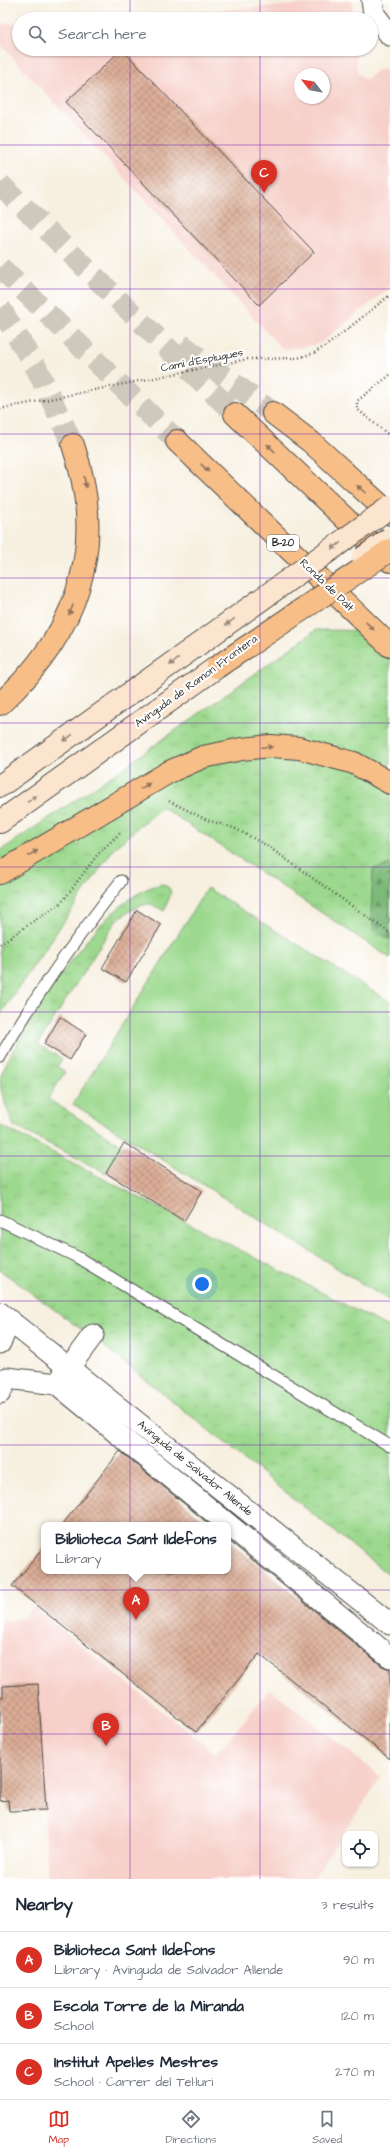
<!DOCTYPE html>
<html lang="en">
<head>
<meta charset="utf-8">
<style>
  :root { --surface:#fff; --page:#f6f6f7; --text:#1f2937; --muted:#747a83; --line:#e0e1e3; --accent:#d93025 }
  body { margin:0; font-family:"Architects Daughter",sans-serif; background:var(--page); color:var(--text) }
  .controls { position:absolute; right:12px; bottom:12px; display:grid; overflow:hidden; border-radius:8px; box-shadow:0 1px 3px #0004 }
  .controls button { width:36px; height:36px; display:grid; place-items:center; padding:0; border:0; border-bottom:1px solid var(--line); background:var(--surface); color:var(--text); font:20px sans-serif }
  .compass { position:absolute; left:294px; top:68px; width:36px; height:36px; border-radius:50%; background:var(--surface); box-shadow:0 1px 3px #0004; rotate:301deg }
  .you { position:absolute; left:202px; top:1284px; width:14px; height:14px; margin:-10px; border:3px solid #fff; border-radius:50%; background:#1a73e8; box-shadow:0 0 0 6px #1a73e833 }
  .badge { display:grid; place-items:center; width:26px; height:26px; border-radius:50%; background:var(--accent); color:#fff; font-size:13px; font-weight:700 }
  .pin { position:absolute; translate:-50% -33px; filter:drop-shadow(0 1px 2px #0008) }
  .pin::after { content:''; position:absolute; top:21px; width:14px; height:12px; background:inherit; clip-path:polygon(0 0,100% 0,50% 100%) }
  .popup { position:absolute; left:41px; top:1522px; width:190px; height:52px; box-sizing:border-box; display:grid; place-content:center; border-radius:8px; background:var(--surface); filter:drop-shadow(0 1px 3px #0005); font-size:13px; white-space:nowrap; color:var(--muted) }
  .popup b { font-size:15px; color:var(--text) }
  .popup::after { content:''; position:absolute; left:50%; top:100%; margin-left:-8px; border:8px solid transparent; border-top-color:var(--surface) }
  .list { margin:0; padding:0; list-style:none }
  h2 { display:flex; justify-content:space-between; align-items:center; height:52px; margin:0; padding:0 16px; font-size:17px }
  h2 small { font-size:13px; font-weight:400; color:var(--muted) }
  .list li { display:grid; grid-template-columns:26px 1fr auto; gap:12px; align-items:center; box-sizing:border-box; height:56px; padding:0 16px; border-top:1px solid var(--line) }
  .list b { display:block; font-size:15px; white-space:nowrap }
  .list p { margin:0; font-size:13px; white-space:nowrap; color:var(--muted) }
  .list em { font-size:13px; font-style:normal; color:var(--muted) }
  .icon { flex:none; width:22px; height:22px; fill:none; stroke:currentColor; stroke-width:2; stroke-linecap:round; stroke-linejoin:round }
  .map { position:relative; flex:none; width:390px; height:1879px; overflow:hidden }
  .search { position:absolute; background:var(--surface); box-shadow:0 1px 3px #0004; left:12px; right:12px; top:12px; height:44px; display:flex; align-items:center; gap:10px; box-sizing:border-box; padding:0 14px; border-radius:22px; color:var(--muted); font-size:15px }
  .sheet { height:220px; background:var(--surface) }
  nav { display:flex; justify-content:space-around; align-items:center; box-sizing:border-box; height:56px; border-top:1px solid var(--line); background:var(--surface); font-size:11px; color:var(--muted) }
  nav a { display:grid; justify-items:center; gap:2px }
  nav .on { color:var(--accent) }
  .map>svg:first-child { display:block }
  .built { fill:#f7d0ca; fill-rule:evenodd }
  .grass { fill:url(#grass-tufts); stroke:#64825c }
  .forest { fill:url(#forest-firs); stroke:#547252 }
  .garden { fill:#9cd98e; stroke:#64825c }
  .building { fill:url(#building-cross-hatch) }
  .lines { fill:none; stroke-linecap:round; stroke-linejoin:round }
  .highway-tunnel { stroke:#cec9bc; stroke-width:22; stroke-dasharray:22 11; stroke-linecap:butt }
  .lane-casing { stroke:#4a4946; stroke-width:13 }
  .street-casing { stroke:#4a4946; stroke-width:23 }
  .secondary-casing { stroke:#4a4946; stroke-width:24 }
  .highway-casing { stroke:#4a4946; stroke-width:24 }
  .path { stroke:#4a4946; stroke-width:2.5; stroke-dasharray:1 3; stroke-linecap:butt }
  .lane { stroke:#fff; stroke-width:11 }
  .street { stroke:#fff; stroke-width:21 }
  .secondary { stroke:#fce5cf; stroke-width:22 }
  .highway { stroke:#f7be88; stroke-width:22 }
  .secondary-bridge-casing { stroke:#4a4946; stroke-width:24; stroke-linecap:butt }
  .highway-bridge-casing { stroke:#4a4946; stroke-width:24; stroke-linecap:butt }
  .secondary-bridge { stroke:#fce5cf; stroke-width:22 }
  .highway-bridge { stroke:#f7be88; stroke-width:22 }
  .oneway { fill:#91745a }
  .oneway2 { fill:#94887d }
  .grid { fill:none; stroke:#7b2cbf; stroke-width:1; stroke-opacity:0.55 }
  .labels { text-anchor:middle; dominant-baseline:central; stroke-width:4; stroke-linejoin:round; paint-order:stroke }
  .shield { fill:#fff; stroke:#6b6b6b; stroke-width:1 }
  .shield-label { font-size:10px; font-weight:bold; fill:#2b2b2b }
  .street-label { font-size:11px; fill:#2b2b2b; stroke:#fff }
</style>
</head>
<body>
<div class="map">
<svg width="390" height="1879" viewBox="0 0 390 1879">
  <defs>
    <pattern id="grass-tufts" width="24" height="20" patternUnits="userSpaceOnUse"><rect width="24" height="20" fill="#9cd98e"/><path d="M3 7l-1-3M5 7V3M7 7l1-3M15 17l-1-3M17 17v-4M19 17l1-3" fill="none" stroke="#87ba7b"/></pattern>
    <pattern id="forest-firs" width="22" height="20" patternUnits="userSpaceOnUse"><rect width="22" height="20" fill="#7db979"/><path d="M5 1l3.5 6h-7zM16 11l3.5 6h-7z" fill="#679763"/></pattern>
    <pattern id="building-cross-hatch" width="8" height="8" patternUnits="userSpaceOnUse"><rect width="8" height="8" fill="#dbad96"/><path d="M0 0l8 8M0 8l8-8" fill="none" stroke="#b28d7b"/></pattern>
  </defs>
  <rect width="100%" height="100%" fill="#fff"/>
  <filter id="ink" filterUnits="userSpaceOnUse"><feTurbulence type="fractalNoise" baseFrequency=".025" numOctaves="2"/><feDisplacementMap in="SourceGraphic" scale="8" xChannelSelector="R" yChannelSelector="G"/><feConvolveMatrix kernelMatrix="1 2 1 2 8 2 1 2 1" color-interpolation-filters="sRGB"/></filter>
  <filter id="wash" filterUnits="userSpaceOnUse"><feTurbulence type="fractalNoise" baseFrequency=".012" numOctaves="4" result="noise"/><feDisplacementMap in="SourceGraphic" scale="16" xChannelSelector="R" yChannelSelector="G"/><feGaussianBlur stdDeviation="0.9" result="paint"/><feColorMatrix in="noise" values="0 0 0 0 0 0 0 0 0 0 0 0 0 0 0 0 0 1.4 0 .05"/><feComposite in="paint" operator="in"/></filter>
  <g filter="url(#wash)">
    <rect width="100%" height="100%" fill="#f7f0e0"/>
    <path class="built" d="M 352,1 L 353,19 L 81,19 Z
      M 19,23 L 19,49 L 356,49 L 357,72 L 365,80 L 377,70 L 390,68 L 390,287 L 320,344 L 283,350 L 0,44 L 0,24 ZM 300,74 L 324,74 L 324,98 L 300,98 Z
      M 33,1607 L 216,1754 L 270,1689 L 381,1777 L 313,1879 L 48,1879 L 38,1684 L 3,1686 L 3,1697 L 0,1697 L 0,1620 L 23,1619 Z"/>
    <path class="grass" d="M 316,630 L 390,631 L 390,958 L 162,807 L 114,848 L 0,1015 L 0,851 L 120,770 Z
      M 163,884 L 169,888 L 171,893 L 164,911 L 151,904 L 141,905 L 117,919 L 38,1044 L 62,1059 L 57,1067 L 65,1072 L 48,1099 L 123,1146 L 106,1173 L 14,1126 C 9,1113 0,1094 0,1080 C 5,1061 18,1042 28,1026 C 53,984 111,892 163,884 Z
      M 0,1125 L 390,1328 L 390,1576 L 104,1346 L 0,1270 Z"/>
    <path class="forest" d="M 389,865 L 390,866 L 390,940 L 374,930 L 371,913 L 373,869 Z"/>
    <path class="garden" d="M 207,888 L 390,1002 L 390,1301 L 73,1104 Z"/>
    <g id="blocks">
      <path class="building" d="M 122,49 L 314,252 L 259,305 L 66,102 Z
        M 137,910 L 161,925 L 126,982 L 102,968 Z
        M 60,1017 L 86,1034 L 70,1060 L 44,1044 Z
        M 124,1143 L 202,1191 L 184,1221 L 106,1173 Z
        M 120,1451 L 210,1525 L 62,1525 Z
        M 228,1540 L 382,1666 L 390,1669 L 390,1759 L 259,1654 L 196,1732 L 12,1586 L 44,1547 L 44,1571 L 228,1571 Z
        M 38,1684 L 46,1810 L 9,1811 L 8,1800 L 0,1801 L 0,1697 L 3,1697 L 3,1686 Z"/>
    </g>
  </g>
  <g filter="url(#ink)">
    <use href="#blocks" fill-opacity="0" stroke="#4a4946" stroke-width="1"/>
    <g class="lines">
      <path class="highway-tunnel" d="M 0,184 L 235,414
        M 0,267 L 177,441
        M 0,308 L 37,369 L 73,445
        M 181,344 L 273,413"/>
      <defs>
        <path id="lane" d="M 0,1057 C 36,995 77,937 121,881
          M 0,1220 L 77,1257 L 390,1446"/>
        <path id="street" d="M 372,0 L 374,14 L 390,35
          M 0,1313 L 390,1624
          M 0,1343 L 10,1321
          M 57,1384 L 390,1657
          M 0,1393 L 7,1378 L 57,1384 L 93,1335"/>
        <path id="secondary" d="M 0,786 L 206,639
          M 0,822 L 217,667"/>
        <path id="highway" d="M 273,413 L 311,442 L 390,514
          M 235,414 L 390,561
          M 177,441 L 390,646
          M 0,704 C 78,633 108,547 73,445
          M 0,873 L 169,772 L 203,757 L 242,749 L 271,746 L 299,748 L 354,763 L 390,783"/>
      </defs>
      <use href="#lane" class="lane-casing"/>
      <use href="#street" class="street-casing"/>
      <use href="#secondary" class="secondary-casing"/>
      <use href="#highway" class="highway-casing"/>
      <path class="path" d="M 390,375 L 357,401 L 357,409 L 390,436
        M 0,409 L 248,359 L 298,358 L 314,353 L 330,343 L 390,295
        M 169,801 L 207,820 L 234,828 L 266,845 L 390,933
        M 0,944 L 62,902 L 98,854 L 121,832"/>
      <use href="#lane" class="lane"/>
      <use href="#street" class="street"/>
      <use href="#secondary" class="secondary"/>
      <use href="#highway" class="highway"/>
      <defs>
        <path id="secondary-bridge" d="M 363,558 L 390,538
          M 206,639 L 390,507"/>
        <path id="highway-bridge" d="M 217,667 L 390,550"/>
      </defs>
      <use href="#secondary-bridge" class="secondary-bridge-casing"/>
      <use href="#highway-bridge" class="highway-bridge-casing"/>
      <use href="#secondary-bridge" class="secondary-bridge"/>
      <use href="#highway-bridge" class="highway-bridge"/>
    </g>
    <defs><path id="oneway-solid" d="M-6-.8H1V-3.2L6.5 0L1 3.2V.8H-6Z"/></defs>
    <g class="oneway">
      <use href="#oneway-solid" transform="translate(271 448) rotate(-136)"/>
      <use href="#oneway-solid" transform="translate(205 468) rotate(44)"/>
      <use href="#oneway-solid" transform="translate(85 482) rotate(80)"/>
      <use href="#oneway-solid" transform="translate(361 489) rotate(-138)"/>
      <use href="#oneway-solid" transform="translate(71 610) rotate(112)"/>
      <use href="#oneway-solid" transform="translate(370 626) rotate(44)"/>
      <use href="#oneway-solid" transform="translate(267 747) rotate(-3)"/>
      <use href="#oneway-solid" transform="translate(145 786) rotate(-31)"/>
      <use href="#oneway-solid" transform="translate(33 853) rotate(-31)"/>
    </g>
    <g class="oneway2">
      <use href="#oneway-solid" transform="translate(336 546) rotate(144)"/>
      <use href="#oneway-solid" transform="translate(230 622) rotate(144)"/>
      <use href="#oneway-solid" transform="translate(174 662) rotate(144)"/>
      <use href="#oneway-solid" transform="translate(68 738) rotate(144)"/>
      <use href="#oneway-solid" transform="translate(32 799) rotate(-35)"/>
    </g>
  </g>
  <path class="grid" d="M 130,0 L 130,19M 260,0 L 260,19M 130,49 L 130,1879M 260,49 L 260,1879M 0,145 L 390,145M 0,289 L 390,289M 0,434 L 390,434M 0,578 L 390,578M 0,723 L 390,723M 0,867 L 390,867M 0,1012 L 390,1012M 0,1156 L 390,1156M 0,1301 L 390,1301M 0,1445 L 390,1445M 0,1590 L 390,1590M 0,1734 L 390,1734"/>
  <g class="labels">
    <rect class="shield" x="267" y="535" width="32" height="16" rx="3"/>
    <g class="shield-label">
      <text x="283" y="543">B-20</text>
    </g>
    <g class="street-label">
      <text transform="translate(202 360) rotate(-11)">Camí d'Esplugues</text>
      <text transform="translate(327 585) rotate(44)">Ronda de Dalt</text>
      <text transform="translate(196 681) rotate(-36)">Avinguda de Ramon Frontera</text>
      <text transform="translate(195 1468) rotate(39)">Avinguda de Salvador Allende</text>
    </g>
  </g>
</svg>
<div class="controls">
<button><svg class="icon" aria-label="locate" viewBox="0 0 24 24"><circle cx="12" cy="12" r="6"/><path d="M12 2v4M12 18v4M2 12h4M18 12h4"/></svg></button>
</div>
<svg class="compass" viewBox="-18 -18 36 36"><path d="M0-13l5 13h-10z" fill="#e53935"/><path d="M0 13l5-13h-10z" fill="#747a83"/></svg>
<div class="you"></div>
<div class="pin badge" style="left:136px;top:1620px">A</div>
<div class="popup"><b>Biblioteca Sant Ildefons</b>Library</div>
<div class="pin badge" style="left:106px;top:1746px">B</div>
<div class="pin badge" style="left:264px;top:193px">C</div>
<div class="search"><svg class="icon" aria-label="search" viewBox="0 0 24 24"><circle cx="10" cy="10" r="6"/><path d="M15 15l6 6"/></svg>Search here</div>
</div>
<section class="sheet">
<h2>Nearby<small>3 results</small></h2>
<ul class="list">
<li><span class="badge">A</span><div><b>Biblioteca Sant Ildefons</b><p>Library · Avinguda de Salvador Allende</p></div><em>90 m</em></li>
<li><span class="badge">B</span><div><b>Escola Torre de la Miranda</b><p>School</p></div><em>120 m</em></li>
<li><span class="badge">C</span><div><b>Institut Apel·les Mestres</b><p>School · Carrer del Tel·luri</p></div><em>270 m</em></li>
</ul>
</section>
<nav>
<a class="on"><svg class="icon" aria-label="map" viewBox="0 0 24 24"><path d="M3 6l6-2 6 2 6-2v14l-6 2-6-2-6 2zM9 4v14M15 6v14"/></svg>Map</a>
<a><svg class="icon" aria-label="directions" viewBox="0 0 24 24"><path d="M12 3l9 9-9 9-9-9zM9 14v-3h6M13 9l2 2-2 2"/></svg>Directions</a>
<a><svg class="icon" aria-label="saved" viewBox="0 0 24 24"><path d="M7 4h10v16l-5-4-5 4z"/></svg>Saved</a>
</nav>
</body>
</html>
